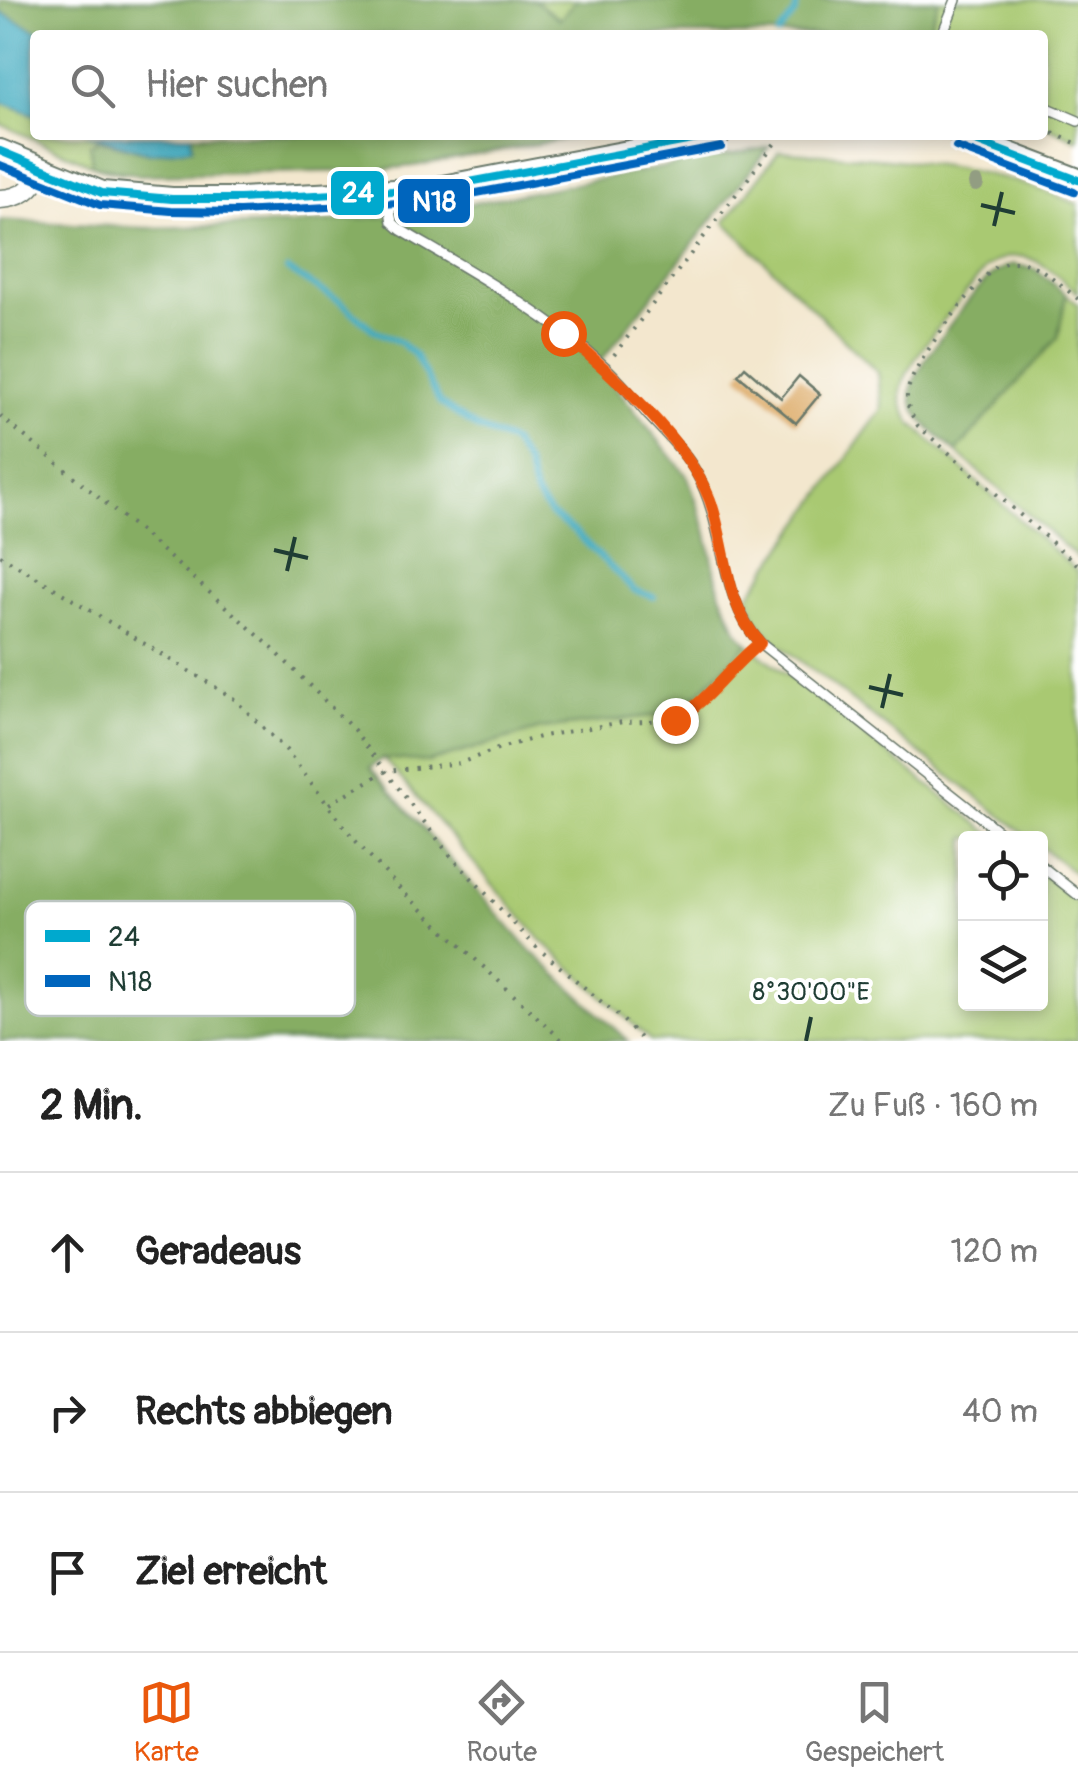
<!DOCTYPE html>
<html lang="de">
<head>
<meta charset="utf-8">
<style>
  :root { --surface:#fff; --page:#f2f2f2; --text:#222; --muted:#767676; --line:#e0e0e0; --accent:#ea580c }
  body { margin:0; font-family:Pangolin,sans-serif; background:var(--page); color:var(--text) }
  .controls { position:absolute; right:30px; bottom:30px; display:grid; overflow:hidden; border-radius:10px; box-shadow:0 5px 15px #0003 }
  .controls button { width:90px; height:90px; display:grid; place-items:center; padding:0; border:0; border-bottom:2px solid var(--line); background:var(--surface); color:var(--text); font:50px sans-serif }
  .stop { position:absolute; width:30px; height:30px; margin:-22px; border:8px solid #ea580c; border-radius:50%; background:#fff }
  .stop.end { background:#ea580c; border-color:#fff; box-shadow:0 2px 10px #0008 }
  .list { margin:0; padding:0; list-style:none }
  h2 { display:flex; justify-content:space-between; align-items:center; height:130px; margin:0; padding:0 40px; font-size:42px }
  h2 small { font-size:32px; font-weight:400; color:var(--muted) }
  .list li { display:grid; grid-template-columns:65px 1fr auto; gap:30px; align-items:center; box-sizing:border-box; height:160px; padding:0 40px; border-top:2px solid var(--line) }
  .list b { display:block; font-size:38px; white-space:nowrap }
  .list em { font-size:32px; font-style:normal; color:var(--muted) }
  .icon { flex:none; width:55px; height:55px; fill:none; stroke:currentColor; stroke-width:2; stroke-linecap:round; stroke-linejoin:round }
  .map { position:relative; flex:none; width:1078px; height:1041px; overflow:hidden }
  .search { position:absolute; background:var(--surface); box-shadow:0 5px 15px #0003; left:30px; right:30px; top:30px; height:110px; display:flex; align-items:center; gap:25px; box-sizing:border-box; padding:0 35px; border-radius:10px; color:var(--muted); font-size:38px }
  .sheet { height:610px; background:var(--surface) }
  nav { display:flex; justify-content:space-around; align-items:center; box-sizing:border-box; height:140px; border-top:2px solid var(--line); background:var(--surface); font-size:28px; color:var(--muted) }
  nav a { display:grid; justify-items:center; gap:5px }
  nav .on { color:var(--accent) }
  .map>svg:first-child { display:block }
  .green { fill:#a9c972; stroke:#648353; stroke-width:2.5 }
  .forest { fill:#86ad64; stroke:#52754c; stroke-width:2.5 }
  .water { fill:#3faabf; stroke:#2f747a; stroke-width:2.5 }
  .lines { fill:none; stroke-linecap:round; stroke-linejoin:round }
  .stream { stroke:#3faabf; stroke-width:6 }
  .building { fill:#dfb172 }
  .service-casing { stroke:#69786a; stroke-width:12 }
  .minor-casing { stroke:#69786a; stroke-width:21 }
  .secondary-casing { stroke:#69786a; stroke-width:26 }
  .path { stroke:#69786a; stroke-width:4; stroke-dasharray:2.5 8; stroke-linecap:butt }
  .service { stroke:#fff; stroke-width:9 }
  .minor { stroke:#fff; stroke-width:18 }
  .secondary { stroke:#fff; stroke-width:22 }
  .bus-1-casing { stroke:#fff; stroke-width:15 }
  .bus-2-casing { stroke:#fff; stroke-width:15 }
  .bus-1 { stroke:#00a9ce; stroke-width:8 }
  .bus-2 { stroke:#0065bd; stroke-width:8 }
  .tree { fill:#929d82 }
  .route { stroke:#ea580c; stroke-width:12 }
  .ticks { fill:none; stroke:#1f3d34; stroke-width:4 }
  .key { fill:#fff; stroke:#bcc5c2; stroke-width:2.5 }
  .key-label { font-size:28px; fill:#1f3d34 }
  .ticks-label { font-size:25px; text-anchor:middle; fill:#1f3d34; stroke:#fff; stroke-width:8; stroke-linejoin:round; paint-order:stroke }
  .line-badge { stroke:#fff; stroke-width:4 }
  .badge-label { font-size:28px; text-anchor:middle; font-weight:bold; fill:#fff }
</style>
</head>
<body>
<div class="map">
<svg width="1078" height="1041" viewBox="0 0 1078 1041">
  <rect width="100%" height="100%" fill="#fff"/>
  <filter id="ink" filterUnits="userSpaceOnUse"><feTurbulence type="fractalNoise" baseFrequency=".01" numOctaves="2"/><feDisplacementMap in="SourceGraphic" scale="20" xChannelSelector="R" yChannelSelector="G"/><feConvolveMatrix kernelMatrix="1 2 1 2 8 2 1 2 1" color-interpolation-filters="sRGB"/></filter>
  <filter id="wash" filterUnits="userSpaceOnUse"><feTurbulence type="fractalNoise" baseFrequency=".0048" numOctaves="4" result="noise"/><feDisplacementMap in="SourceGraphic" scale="40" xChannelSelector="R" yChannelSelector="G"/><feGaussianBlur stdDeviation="2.25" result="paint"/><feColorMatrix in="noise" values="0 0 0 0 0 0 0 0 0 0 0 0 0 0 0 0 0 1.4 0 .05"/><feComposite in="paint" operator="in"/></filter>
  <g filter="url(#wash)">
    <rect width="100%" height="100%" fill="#f3e7ce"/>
    <path class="green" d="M 0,0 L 1078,0 L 1078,140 L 1043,124 L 1043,35 L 35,35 L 35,135 L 587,135 L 413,166 L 361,171 L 121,173 L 101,169 L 0,124 Z
      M 779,151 C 886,159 978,160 1078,204 L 1078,293 C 1048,269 1024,239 986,268 C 967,293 902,364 901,393 C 900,404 907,414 911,423 L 1078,572 L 1078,876 L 1041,847 L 1040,838 L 1030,838 L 775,641 L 755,617 L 749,595 L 882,409 L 878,373 L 725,222 Z
      M 1066,294 L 1078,304 L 1078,558 L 956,452 L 1058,337 Z
      M 748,644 L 996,838 L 966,838 L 966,1004 L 1040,1004 L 1041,873 L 1078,903 L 1078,1041 L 651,1041 L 541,940 L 383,758 L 428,762 L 541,729 L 668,714 L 689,703 Z"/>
    <path class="forest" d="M 0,0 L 534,0 L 560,19 L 576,0 L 939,0 L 926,35 L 45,35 L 0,12 Z
      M 191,135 L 587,135 L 413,166 L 361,171 L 140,175 L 92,165 L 90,145 L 97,139 L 149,153 L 192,148 Z
      M 769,147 L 598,365 L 688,477 L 706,529 L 719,589 L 736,629 L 748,644 L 688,703 L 668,714 L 541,729 L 428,762 L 383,758 L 370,768 L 525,945 L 628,1041 L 0,1041 L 0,220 L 146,228 L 295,224 L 415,214 Z
      M 1013,264 L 1035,269 L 1066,294 L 1058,337 L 956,452 C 939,437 909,416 911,391 C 912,371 975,288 992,275 C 997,270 1006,267 1013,264 Z"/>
    <path class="water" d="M 0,12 L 45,35 L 35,35 L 35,115 L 0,102 Z
      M 88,135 L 191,135 L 192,148 L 149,153 Z"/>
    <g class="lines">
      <path class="stream" d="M 778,35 L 795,13 L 798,0
        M 287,270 L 341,302 L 372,329 L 399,342 L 415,355 L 440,403 L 477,428 L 512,442 L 527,465 L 535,494 L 551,515 L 575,532 L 634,590 L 654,597"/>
    </g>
    <g id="blocks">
      <path class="building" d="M 745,367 L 781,398 L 799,376 L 820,394 L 796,423 L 738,375 Z"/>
    </g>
  </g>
  <g filter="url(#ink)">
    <use href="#blocks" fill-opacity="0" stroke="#69786a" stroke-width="2.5"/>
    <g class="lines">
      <defs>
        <path id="service" d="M 942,35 L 956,0
          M 1043,106 L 1078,121
          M 387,193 L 392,222 L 401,230 C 470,271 543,311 603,365 C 620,380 634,399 649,416 C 666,434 685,452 697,474 C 727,529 718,595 760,643 L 1007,838
          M 1040,865 L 1078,895"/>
        <path id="minor" d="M 0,199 C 22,198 33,189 42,170"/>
        <path id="secondary" d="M 960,135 L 1078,180
          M 0,151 L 102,193 L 172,199 L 240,199 L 432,189 L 719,135"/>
      </defs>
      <use href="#service" class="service-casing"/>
      <use href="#minor" class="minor-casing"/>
      <use href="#secondary" class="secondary-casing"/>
      <path class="path" d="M 968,35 L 975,30
        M 1043,129 L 1078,144
        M 1078,299 C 1053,279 1027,249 994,268 C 973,287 906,370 907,397 C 907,408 913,417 918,426 L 1078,565
        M 614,355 L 775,143 L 774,135
        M 0,416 L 142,533 L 269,645 L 354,730 L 448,853 L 534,945 L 622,1019 L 643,1041
        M 0,555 L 233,698 L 286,750 L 354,839 L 401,890 L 563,1041
        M 329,804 L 386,771 L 460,763 L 500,748 L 543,736 L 623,722 L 675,720 L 691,711 L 747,653"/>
      <use href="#service" class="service"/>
      <use href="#minor" class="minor"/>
      <use href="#secondary" class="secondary"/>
      <defs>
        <path id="bus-1" d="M 960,135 L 1078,180
          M 0,151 L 102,193 L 172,199 L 240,199 L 432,189 L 719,135"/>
        <path id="bus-2" d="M 956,147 L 1074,192
          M 0,165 L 100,205 L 171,211 L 240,212 L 434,201 L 721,147"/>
      </defs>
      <use href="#bus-1" class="bus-1-casing"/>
      <use href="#bus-2" class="bus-2-casing"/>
      <use href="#bus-1" class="bus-1"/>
      <use href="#bus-2" class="bus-2"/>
    </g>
    <circle class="tree" cx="976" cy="184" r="8"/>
  </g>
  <g class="lines" filter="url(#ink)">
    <path class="route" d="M 563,333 C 611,372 687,441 710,500 C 728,550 723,601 760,643 C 730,666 708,702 675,720"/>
  </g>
  <path class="ticks" d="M 981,205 L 1015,213M 994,226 L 1002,192M 274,550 L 308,558M 287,571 L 295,537M 869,687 L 903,695M 882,708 L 890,674M 806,1041 L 811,1017"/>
  <rect x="25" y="901" width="330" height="115" rx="15" class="key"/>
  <rect x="45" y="930" width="45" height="12" fill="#00a9ce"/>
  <rect x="45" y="975" width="45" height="12" fill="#0065bd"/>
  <g class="key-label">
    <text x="108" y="946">24</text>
    <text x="108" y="991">N18</text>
  </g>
  <g class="ticks-label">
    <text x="811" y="1000">8°30'00"E</text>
  </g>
  <g class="line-badge">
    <rect x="329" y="169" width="57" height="48" rx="10" fill="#00a9ce"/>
    <rect x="396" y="177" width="76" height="48" rx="10" fill="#0065bd"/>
  </g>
  <g class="badge-label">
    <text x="358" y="202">24</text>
    <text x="434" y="211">N18</text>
  </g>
</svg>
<div class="controls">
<button><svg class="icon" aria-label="locate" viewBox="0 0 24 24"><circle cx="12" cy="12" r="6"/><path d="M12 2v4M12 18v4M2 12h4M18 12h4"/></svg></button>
<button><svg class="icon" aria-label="layers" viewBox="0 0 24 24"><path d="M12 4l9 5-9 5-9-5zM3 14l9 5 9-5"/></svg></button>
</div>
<div class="stop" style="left:563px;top:333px"></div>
<div class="stop end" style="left:675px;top:720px"></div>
<div class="search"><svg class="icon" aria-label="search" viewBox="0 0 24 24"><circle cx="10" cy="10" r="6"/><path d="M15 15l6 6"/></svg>Hier suchen</div>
</div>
<section class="sheet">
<h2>2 Min.<small>Zu Fuß · 160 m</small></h2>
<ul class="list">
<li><svg class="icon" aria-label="ahead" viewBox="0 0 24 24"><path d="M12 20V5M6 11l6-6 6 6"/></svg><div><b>Geradeaus</b></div><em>120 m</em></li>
<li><svg class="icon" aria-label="right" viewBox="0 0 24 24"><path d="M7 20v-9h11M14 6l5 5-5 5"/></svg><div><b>Rechts abbiegen</b></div><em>40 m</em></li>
<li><svg class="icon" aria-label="arrive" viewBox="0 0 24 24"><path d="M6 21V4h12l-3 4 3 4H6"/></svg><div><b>Ziel erreicht</b></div></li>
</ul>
</section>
<nav>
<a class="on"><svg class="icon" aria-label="map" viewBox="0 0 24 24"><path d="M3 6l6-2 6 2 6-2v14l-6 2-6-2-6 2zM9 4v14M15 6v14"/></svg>Karte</a>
<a><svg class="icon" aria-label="directions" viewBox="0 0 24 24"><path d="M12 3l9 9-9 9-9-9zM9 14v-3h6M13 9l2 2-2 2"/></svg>Route</a>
<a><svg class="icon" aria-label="saved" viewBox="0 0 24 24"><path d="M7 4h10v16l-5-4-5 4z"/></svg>Gespeichert</a>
</nav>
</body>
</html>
